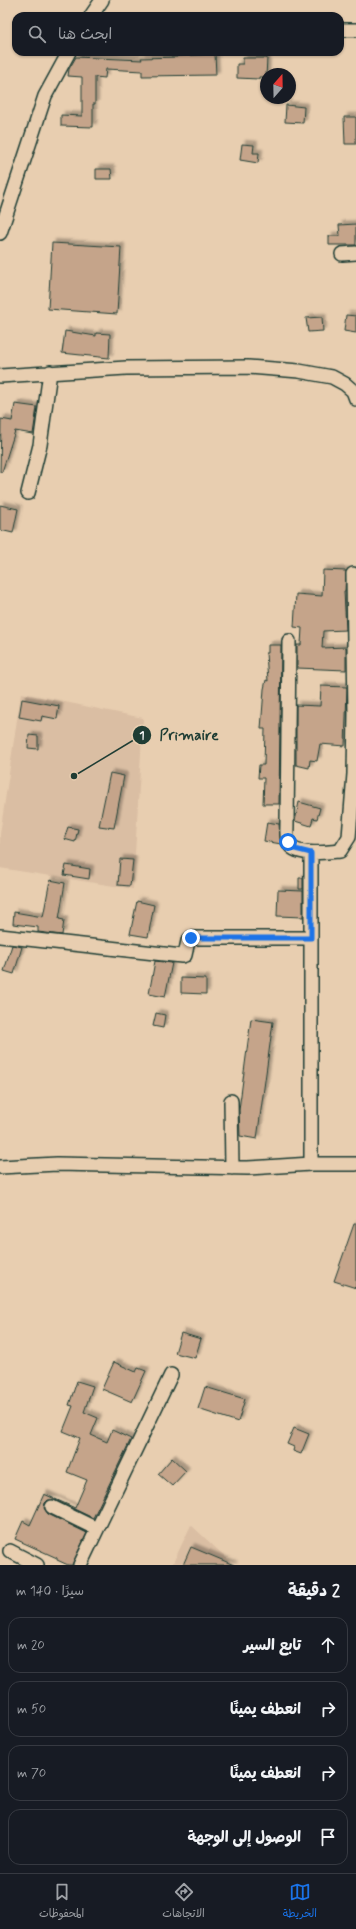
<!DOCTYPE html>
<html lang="ar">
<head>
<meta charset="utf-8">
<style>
  :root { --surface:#171b24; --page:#242831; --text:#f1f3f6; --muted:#9ea1a6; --line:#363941; --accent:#1a73e8 }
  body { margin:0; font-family:Mynerve,"Playpen Sans Arabic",sans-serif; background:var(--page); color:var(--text); direction:rtl }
  .compass { position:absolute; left:260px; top:68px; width:36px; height:36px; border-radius:50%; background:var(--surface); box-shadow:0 1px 3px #0004; rotate:20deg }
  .stop { position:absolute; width:12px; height:12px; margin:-9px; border:3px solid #1a73e8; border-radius:50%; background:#fff }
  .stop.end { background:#1a73e8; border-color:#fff; box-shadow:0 1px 4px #0008 }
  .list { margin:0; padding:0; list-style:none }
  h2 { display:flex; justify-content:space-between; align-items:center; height:52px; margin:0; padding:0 16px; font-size:17px }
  h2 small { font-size:13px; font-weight:400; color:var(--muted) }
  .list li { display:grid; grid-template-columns:26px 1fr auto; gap:12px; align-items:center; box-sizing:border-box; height:56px; margin:0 8px 8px; padding:0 8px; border:1px solid var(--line); border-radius:12px }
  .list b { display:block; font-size:15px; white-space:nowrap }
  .list em { font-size:13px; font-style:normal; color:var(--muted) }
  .icon { flex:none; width:22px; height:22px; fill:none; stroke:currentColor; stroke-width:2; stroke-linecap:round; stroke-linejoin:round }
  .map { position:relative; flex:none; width:356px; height:1565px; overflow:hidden; direction:ltr }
  .search { position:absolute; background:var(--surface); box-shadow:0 1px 3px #0004; left:12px; right:12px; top:12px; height:44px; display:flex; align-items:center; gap:10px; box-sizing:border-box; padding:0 14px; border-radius:12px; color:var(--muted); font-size:15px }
  .sheet { height:308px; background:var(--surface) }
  nav { display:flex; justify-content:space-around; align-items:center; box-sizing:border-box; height:56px; border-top:1px solid var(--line); background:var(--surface); font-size:11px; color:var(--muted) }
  nav a { display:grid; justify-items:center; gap:2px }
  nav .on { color:var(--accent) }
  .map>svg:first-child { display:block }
  .built { fill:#dabea3 }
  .building { fill:#c5a48a; stroke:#1f3d34; filter:url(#shadow) }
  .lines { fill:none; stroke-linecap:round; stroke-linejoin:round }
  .minor-casing { stroke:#1f3d34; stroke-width:16 }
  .minor { stroke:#e8ceb0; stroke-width:13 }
  .route { stroke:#1a73e8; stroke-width:5 }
  .leader { fill:none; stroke:#1f3d34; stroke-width:1.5 }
  .callout-dot { fill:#1f3d34; stroke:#e8ceb0; stroke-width:1.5 }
  .mark-label { font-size:12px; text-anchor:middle; font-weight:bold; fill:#fff }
  .callout-label { font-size:15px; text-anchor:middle; font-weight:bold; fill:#1f3d34; stroke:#e8ceb0; stroke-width:3.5; stroke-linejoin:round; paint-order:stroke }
</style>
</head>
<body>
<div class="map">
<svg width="356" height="1565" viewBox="0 0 356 1565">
  <defs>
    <filter id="shadow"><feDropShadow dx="3.5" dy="-3.5" stdDeviation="1" flood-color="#0004"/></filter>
  </defs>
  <rect width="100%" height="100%" fill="#e8ceb0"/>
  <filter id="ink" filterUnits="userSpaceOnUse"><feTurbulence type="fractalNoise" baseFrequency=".025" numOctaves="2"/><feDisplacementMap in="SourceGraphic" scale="8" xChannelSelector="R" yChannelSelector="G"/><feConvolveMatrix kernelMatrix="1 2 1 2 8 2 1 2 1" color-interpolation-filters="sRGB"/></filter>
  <g filter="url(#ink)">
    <path class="built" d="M 21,693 L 143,718 L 133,889 L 0,868 L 0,834 Z
      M 191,1525 L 234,1565 L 172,1565 Z"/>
    <path class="building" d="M 215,54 L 216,75 L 142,76 L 142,71 L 106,69 L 105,78 L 95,77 L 95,104 L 93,104 L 93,127 L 61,126 L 61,115 L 82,116 L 82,77 L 68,76 L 69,69 L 76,57 L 142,60 L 141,58 L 177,57 L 177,56 Z
      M 243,58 L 267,58 L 266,77 L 259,77 L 259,79 L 237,78 L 237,64 L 243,64 Z
      M 286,105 L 304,107 L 303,123 L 285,122 Z
      M 344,117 L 356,117 L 356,144 L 345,144 Z
      M 242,144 L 254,145 L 253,153 L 259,153 L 258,163 L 240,160 Z
      M 96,169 L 111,169 L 112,179 L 96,179 Z
      M 356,224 L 356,245 L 329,245 L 329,236 L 340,236 L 339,225 Z
      M 52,243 L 121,247 L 117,314 L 48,309 Z
      M 346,315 L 356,316 L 356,333 L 344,331 Z
      M 322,317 L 323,331 L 308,332 L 306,318 Z
      M 65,331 L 96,336 L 96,333 L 110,334 L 109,358 L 62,353 Z
      M 15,404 L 37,407 L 33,434 L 15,431 L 2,472 L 0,472 L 1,419 L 12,421 Z
      M 0,505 L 18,509 L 13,533 L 0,530 Z
      M 323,570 L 346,571 L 345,591 L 344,591 L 346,630 L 323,631 L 322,648 L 346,647 L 346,670 L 297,668 L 297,645 L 301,645 L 302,628 L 294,627 L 296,594 L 322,596 Z
      M 268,645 L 281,645 L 279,804 L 263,804 L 264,778 L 258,778 L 259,765 L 264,765 L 265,729 L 261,729 L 264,689 L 266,680 L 268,681 L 266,653 L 268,653 Z
      M 321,686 L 347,687 L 345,746 L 320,744 L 317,761 L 310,760 L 309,768 L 296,765 L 296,705 L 320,706 Z
      M 22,699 L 59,706 L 57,719 L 42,716 L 41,721 L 19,717 Z
      M 29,735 L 38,736 L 38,749 L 28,748 Z
      M 110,773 L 124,776 L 114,828 L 99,826 Z
      M 299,802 L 320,808 L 317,819 L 313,818 L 311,826 L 295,821 Z
      M 267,822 L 279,824 L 281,844 L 264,841 Z
      M 68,827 L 78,829 L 75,842 L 64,839 Z
      M 120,859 L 133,860 L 130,886 L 118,885 Z
      M 66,865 L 90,869 L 89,879 L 64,875 Z
      M 299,878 L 303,878 L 303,889 L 299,889 Z
      M 50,880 L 65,883 L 59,919 L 64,920 L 62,935 L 38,932 L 38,927 L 13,924 L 14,912 L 43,917 Z
      M 278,890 L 303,891 L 303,917 L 277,916 Z
      M 137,901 L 154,905 L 148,937 L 130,934 Z
      M 12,945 L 22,947 L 14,974 L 4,971 Z
      M 155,961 L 172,963 L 165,997 L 149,994 Z
      M 181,978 L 206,979 L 206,994 L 181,993 Z
      M 156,1013 L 165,1015 L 163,1028 L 153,1026 Z
      M 251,1019 L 273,1022 L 257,1139 L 240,1136 L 239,1110 Z
      M 354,1224 L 356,1224 L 356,1288 L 334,1281 Z
      M 181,1333 L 201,1339 L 195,1358 L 175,1353 Z
      M 114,1362 L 136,1372 L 138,1368 L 146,1371 L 132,1402 L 102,1389 Z
      M 77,1381 L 93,1386 L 84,1412 L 98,1418 L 91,1435 L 107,1442 L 112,1430 L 131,1439 L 93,1518 L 55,1500 L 48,1500 L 45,1503 L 44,1508 L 48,1514 L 87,1533 L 72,1565 L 68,1565 L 57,1560 L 57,1558 L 15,1539 L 23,1521 L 30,1525 L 44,1494 L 75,1508 L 87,1480 L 67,1472 L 80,1438 L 63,1431 L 73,1406 L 69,1405 Z
      M 205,1387 L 245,1399 L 238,1422 L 198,1409 Z
      M 294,1428 L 309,1434 L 301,1454 L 293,1451 L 294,1447 L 287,1444 Z
      M 172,1458 L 186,1471 L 172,1486 L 158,1474 Z
      M 191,1547 L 234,1565 L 183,1565 Z"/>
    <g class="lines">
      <defs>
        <path id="minor" d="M 91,16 L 102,0
          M 340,30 L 356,30
          M 0,233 L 45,96 L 69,52
          M 342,254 L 356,253
          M 0,376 L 126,368 L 248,367 L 299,371 L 332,377 L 345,384 L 353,391 L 356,399
          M 28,493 L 40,445 L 50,372
          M 289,641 L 287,824 C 287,830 286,838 289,843 C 294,857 328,852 340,851 L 349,837 L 354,774 L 355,713 L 353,574
          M 311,853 L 311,1164 L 356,1164
          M 0,936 L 182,956 L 185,955 L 188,941 L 191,938 L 311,938
          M 231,1101 L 232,1168
          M 0,1167 L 57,1164 L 248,1168 L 311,1164
          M 52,1507 L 97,1529
          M 10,1551 L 37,1565
          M 80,1565 L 171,1375"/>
      </defs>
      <use href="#minor" class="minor-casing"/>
      <use href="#minor" class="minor"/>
    </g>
  </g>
  <g class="lines" filter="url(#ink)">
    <path class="route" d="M 191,938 L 311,938 L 311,853 L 295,849 L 288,842"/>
  </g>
  <path class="leader" d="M74 776L142 735"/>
  <g class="callout-dot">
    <circle cx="74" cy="776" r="4"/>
    <circle cx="142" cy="735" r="10"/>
  </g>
  <g class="mark-label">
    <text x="142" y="739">1</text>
  </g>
  <g class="callout-label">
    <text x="189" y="740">Primaire</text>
  </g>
</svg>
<svg class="compass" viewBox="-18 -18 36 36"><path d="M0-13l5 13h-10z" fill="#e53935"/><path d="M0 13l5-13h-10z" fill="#9ea1a6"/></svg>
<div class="stop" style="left:288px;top:842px"></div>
<div class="stop end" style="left:191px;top:938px"></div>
<div class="search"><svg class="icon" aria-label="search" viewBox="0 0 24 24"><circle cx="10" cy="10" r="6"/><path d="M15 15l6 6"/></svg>ابحث هنا</div>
</div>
<section class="sheet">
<h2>2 دقيقة<small>سيرًا · 140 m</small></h2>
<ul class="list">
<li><svg class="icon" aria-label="ahead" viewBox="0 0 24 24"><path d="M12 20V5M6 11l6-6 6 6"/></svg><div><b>تابع السير</b></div><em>20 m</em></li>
<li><svg class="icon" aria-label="right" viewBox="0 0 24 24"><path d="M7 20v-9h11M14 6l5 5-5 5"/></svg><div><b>انعطف يمينًا</b></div><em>50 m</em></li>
<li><svg class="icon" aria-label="right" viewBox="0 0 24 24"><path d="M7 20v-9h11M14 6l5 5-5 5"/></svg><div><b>انعطف يمينًا</b></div><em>70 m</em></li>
<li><svg class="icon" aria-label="arrive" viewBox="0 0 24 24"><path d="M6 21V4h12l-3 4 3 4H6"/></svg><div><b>الوصول إلى الوجهة</b></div></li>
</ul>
</section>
<nav>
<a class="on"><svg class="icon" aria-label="map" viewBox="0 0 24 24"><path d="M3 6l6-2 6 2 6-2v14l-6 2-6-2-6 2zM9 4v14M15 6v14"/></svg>الخريطة</a>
<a><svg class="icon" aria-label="directions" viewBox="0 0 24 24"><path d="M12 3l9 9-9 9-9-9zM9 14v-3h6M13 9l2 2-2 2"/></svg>الاتجاهات</a>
<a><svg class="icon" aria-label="saved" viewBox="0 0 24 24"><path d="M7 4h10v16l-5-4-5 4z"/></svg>المحفوظات</a>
</nav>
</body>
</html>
